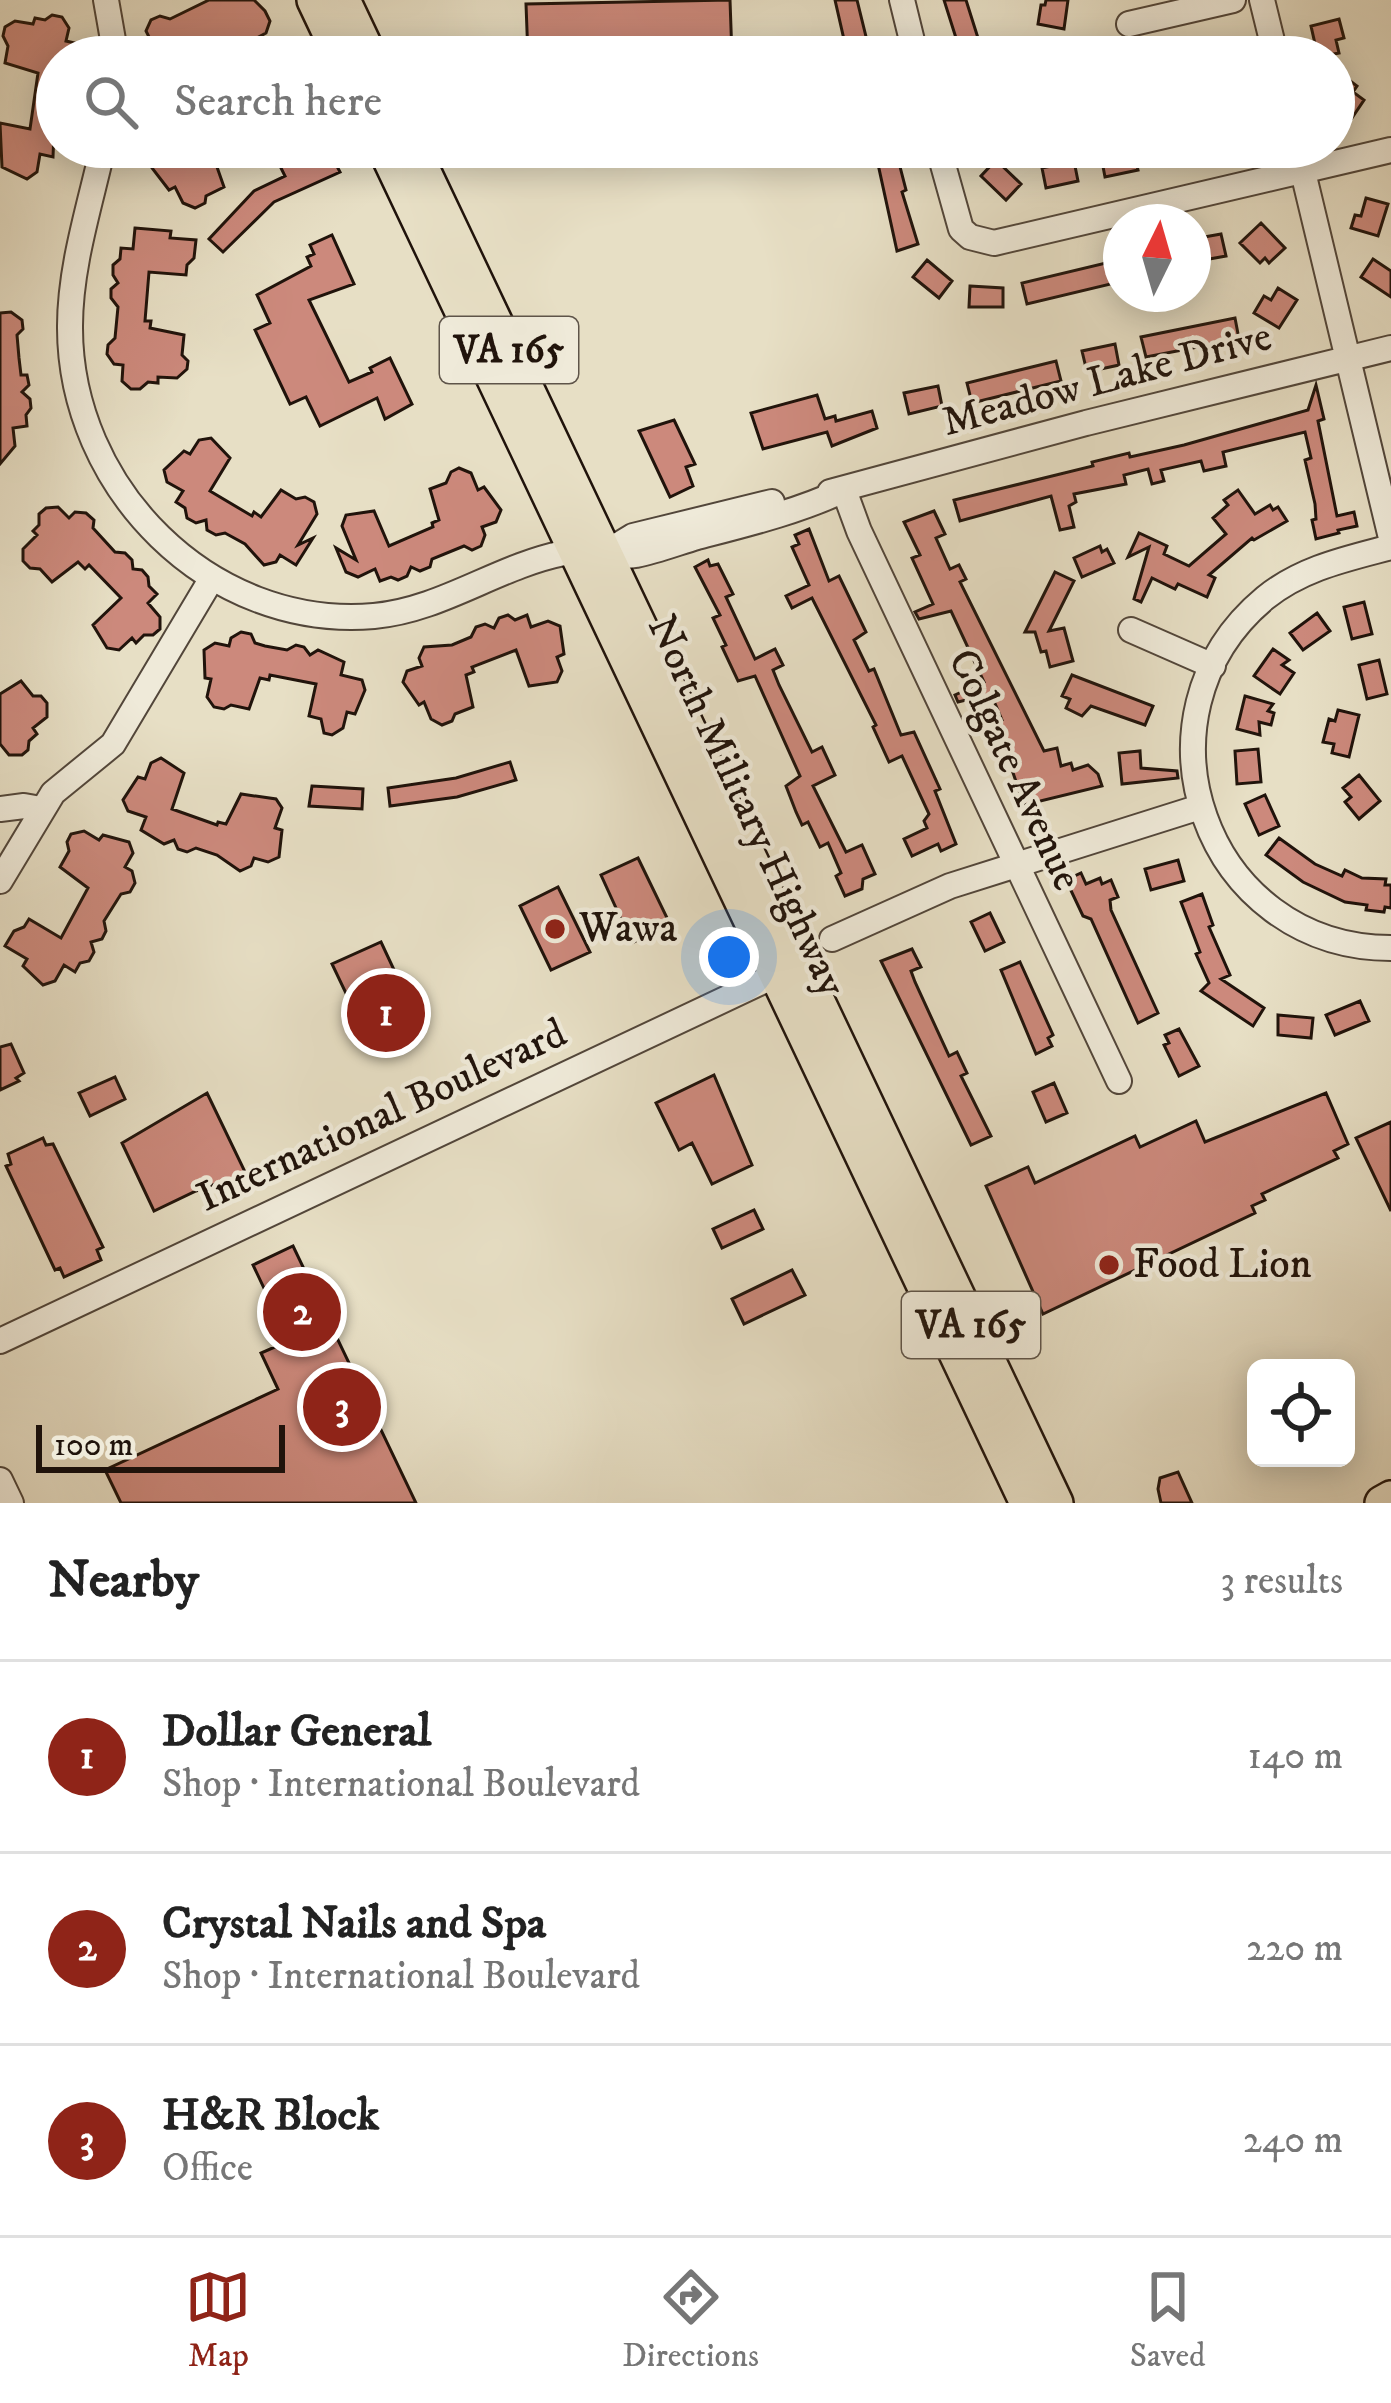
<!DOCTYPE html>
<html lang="en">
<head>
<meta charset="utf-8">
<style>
  :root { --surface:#fff; --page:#f2f2f2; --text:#222; --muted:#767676; --line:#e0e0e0; --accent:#8f2418 }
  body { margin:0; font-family:"IM FELL DW Pica",serif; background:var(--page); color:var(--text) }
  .controls { position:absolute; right:36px; bottom:36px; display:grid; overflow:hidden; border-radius:18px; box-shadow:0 6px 30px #0003 }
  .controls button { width:108px; height:108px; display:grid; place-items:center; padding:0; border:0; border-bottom:3px solid var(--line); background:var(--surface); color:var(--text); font:60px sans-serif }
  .compass { position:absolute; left:1103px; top:204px; width:108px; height:108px; border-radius:50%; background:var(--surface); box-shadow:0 6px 30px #0003; rotate:5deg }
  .scale { position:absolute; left:36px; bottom:30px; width:249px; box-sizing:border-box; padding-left:12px; border:6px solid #20130b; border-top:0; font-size:33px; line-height:42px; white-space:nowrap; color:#20130b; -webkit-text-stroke:9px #efead9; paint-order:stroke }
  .you { position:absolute; left:729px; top:957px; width:42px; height:42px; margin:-30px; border:9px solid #fff; border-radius:50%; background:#1a73e8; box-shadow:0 0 0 18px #1a73e833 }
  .badge { display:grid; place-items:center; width:78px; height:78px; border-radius:50%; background:var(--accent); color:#fff; font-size:39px; font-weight:700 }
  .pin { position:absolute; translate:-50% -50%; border:6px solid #fff; box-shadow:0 3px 12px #0006 }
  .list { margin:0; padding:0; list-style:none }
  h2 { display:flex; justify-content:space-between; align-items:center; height:156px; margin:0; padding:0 48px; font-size:51px }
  h2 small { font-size:39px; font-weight:400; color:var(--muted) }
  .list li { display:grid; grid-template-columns:78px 1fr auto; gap:36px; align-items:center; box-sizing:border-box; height:192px; padding:0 48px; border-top:3px solid var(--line) }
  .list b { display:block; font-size:45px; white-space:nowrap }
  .list p { margin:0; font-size:39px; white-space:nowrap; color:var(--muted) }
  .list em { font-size:39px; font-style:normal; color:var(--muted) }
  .icon { flex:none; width:66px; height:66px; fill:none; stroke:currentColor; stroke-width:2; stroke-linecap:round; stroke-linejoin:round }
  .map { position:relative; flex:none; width:1391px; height:1503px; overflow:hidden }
  .search { position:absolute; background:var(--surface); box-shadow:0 6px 30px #0003; left:36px; right:36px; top:36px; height:132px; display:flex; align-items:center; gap:30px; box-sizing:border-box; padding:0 42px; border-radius:66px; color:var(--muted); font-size:45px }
  .sheet { height:732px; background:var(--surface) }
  nav { display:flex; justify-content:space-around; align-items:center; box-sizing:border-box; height:168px; border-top:3px solid var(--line); background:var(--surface); font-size:33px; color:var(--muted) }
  nav a { display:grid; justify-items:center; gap:6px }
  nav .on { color:var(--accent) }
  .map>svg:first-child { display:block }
  .building { fill:#cc897c; stroke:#20130b; stroke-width:3 }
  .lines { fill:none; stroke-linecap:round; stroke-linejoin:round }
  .minor-casing { stroke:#52463a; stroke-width:28 }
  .major-casing { stroke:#20130b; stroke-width:38 }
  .minor { stroke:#efead9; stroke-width:24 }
  .major { stroke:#e7dfc5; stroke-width:33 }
  .poi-dot { fill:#8f2418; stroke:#efead9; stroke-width:4.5 }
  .labels { text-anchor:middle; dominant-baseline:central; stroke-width:9; stroke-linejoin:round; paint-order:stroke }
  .shield { fill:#efead9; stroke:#5e5449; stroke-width:3 }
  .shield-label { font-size:39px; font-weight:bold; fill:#20130b }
  .street-label { font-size:42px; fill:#20130b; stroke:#efead9 }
  .poi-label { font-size:42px; fill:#20130b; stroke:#efead9; text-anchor:start }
</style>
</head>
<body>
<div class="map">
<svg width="1391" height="1503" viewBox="0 0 1391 1503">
  <rect width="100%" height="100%" fill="#e7dfc5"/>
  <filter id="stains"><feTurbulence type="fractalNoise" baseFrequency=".00167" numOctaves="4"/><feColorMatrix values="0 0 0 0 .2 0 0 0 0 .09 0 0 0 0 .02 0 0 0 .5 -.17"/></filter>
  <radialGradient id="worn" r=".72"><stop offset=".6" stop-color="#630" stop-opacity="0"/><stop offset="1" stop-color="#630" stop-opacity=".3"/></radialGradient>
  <path class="building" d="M 209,0 L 254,0 L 265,11 L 270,21 L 266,33 L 253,40 L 256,46 L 253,57 L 134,57 L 154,47 L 146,31 L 151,20 L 160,16 L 170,19 Z
    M 730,0 L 732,57 L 528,57 L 526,4 Z
    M 835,0 L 857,0 L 871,57 L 848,57 Z
    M 944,0 L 966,0 L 984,57 L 962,57 Z
    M 1046,0 L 1068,0 L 1064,29 L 1038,24 L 1041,5 L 1045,5 Z
    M 52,15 L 62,17 L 69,28 L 66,41 L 75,43 L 83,57 L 57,57 L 53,157 L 40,154 L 37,172 L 27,179 L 2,167 L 0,123 L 30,129 L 38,73 L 5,63 L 8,46 L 3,36 L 5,27 L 15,21 L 33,24 L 35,18 L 45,20 Z
    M 1339,19 L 1344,38 L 1336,40 L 1339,53 L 1318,57 L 1311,26 Z
    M 1345,77 L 1357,86 L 1353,92 L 1364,100 L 1352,118 L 1345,113 L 1334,128 L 1334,79 L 1341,84 Z
    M 167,147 L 210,147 L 224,187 L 206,196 L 205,203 L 195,208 L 183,203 L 175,187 L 169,190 L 152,168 L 155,157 L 169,150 Z
    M 271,147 L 327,147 L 340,172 L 274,202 L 223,252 L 209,239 L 254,191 L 285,176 L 279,164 L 284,159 L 278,162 Z
    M 1133,149 L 1138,170 L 1105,177 L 1101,156 Z
    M 898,159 L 906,190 L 902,192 L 918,244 L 897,251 L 878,164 Z
    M 996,160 L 1021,184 L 1006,200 L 981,176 Z
    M 1074,161 L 1078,181 L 1046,188 L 1042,168 Z
    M 1366,198 L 1388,204 L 1378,236 L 1351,228 L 1355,215 L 1361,216 Z
    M 1261,223 L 1285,248 L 1269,263 L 1265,258 L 1260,263 L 1240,243 Z
    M 135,228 L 171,231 L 170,238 L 196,240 L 194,258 L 187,265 L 186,275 L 149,272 L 145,321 L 151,321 L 150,328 L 184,335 L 182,355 L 188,361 L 187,369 L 177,378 L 158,377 L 158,383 L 148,382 L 140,389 L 131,389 L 122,381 L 123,365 L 114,364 L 107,354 L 108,345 L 115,338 L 118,307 L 111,298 L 111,289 L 118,283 L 113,275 L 113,265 L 120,259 L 121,248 L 133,249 Z
    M 1221,234 L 1226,256 L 1193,262 L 1193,239 Z
    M 332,235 L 354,284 L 309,300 L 349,382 L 372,372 L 370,368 L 390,358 L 412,404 L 385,419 L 377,398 L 320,426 L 306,397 L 290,404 L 255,330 L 270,323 L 257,295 L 311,266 L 307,257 L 314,254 L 310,245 Z
    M 1373,259 L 1391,271 L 1391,297 L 1361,277 Z
    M 927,260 L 952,281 L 939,298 L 913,277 Z
    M 1110,262 L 1115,283 L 1027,304 L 1022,283 Z
    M 970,286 L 1003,288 L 1003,307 L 969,307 Z
    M 1278,288 L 1297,300 L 1279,328 L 1254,313 L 1264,296 L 1271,300 Z
    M 11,312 L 22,320 L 23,329 L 17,335 L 19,358 L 21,375 L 27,375 L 29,385 L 22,392 L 30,399 L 31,408 L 26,415 L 27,426 L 13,428 L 15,446 L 0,464 L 0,313 Z
    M 1235,318 L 1239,339 L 1146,357 L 1141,337 Z
    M 1115,344 L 1119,365 L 1087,372 L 1082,351 Z
    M 1056,361 L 1061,381 L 972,403 L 967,383 Z
    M 1316,385 L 1324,419 L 1318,421 L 1337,516 L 1354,512 L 1357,526 L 1338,530 L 1339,533 L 1316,539 L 1312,520 L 1316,519 L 1315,504 L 1305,460 L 1311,458 L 1305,432 L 1223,452 L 1226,466 L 1204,471 L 1201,461 L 1161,470 L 1164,481 L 1152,484 L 1148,469 L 1124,475 L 1126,484 L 1074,494 L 1076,502 L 1069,506 L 1074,527 L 1060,530 L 1051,496 L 960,521 L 954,500 L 1093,466 L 1092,462 L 1129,453 L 1130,457 L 1184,445 L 1308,410 Z
    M 938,386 L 942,406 L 909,414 L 904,393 Z
    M 817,395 L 825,419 L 835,416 L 836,421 L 872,411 L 877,428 L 832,446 L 827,432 L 763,449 L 751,413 Z
    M 674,420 L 695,464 L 686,467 L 693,486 L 670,497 L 639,431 Z
    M 211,438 L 230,458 L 210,491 L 252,516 L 254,512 L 261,517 L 281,490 L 296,499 L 305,497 L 314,502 L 317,514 L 298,545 L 313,538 L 296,565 L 280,555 L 276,562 L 264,565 L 245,544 L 225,533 L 216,535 L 207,530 L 206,520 L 196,523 L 187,518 L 185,508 L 176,502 L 183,491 L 167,482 L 164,470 L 184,451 L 190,454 L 199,440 Z
    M 459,468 L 471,473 L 478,490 L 484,487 L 501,510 L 496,522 L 482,527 L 485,535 L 481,546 L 472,550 L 464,546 L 432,559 L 430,567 L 420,571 L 411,567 L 407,576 L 398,580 L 391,577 L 380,581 L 375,569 L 358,577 L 346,572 L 336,548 L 356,560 L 342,526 L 346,515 L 374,511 L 389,546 L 433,527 L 432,523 L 439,520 L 430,489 L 446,483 L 451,472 Z
    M 1238,490 L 1255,514 L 1270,505 L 1273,510 L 1278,507 L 1287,521 L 1254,540 L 1252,538 L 1209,575 L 1215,578 L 1207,597 L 1178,584 L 1175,589 L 1152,578 L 1141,602 L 1134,599 L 1149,547 L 1128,557 L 1139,533 L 1167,546 L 1164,554 L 1189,566 L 1226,534 L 1213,518 L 1228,505 L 1224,500 Z
    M 58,507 L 69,518 L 75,512 L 86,513 L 94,520 L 93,528 L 115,552 L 125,553 L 132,560 L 133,569 L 142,570 L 148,577 L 149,586 L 157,594 L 148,603 L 160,617 L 160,629 L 153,635 L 144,635 L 136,643 L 132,638 L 119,650 L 107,648 L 93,625 L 121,598 L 89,565 L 85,569 L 78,562 L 52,582 L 40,569 L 30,568 L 23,561 L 23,549 L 37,535 L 33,531 L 39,525 L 39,514 L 46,508 Z
    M 934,511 L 945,534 L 936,538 L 950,569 L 959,565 L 966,579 L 960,582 L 1044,751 L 1057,748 L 1061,766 L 1071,763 L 1073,770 L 1088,765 L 1098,774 L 1102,786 L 1024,805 L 996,723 L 1002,720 L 991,694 L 958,702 L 955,695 L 984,682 L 951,611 L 919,619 L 915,612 L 933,604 L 912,558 L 920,555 L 904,522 Z
    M 809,529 L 829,581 L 839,576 L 866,632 L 854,640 L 869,671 L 874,669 L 901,735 L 914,732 L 940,789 L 935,791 L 956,844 L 941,851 L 938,844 L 912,856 L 904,839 L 927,828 L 924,821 L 929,814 L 902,756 L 889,762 L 873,727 L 876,725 L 812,598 L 792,608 L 786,596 L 809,585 L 792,547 L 799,544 L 795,535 Z
    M 1100,546 L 1102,552 L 1107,549 L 1114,563 L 1082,577 L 1074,558 Z
    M 708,560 L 710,566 L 718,564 L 733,594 L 726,597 L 755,659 L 775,649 L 783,665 L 773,670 L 779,685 L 812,752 L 822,747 L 835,775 L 813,786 L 846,852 L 862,845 L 875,874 L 863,879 L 862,889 L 845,896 L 836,876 L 841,873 L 828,843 L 820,847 L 808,822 L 802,825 L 796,812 L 786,786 L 800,776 L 755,676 L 738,681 L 722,647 L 726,645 L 713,618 L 720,615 L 695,567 Z
    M 1055,572 L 1074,581 L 1049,631 L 1064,628 L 1073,661 L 1050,667 L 1046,651 L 1041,652 L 1035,632 L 1025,632 Z
    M 1364,602 L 1372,634 L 1352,639 L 1344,607 Z
    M 1317,613 L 1330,631 L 1303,650 L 1290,633 Z
    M 508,615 L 515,620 L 527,615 L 531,627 L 548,621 L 560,626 L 564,654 L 557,657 L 562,671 L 557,682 L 529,686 L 516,650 L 472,667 L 474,672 L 466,675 L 473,707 L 455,714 L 452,721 L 442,725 L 431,719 L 424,702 L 419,705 L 403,682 L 407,671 L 422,666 L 419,658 L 424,647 L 452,645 L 471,637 L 476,627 L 485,624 L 494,628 L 499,618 Z
    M 241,632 L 251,634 L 255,643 L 265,646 L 287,650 L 296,645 L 304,647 L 310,655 L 318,650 L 344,662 L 341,675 L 362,680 L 365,690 L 355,714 L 347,712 L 343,728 L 332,735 L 324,733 L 321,719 L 309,716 L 316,684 L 270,675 L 269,680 L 260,678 L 249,709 L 231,705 L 224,709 L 214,707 L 207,697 L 211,679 L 205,678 L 204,650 L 215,643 L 229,646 L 231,638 Z
    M 1273,649 L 1289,660 L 1282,665 L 1294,673 L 1280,694 L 1254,676 Z
    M 1379,660 L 1387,694 L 1367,699 L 1359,665 Z
    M 1072,675 L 1153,706 L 1145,725 L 1091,706 L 1082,716 L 1066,708 L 1070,699 L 1062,696 Z
    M 21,681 L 33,696 L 41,696 L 47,703 L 47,717 L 33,728 L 37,734 L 29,741 L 28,750 L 22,755 L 9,755 L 0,744 L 0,694 Z
    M 1245,696 L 1273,704 L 1268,711 L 1274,713 L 1271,725 L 1259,722 L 1260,735 L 1237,729 Z
    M 1338,710 L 1359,715 L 1349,757 L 1332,753 L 1334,744 L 1323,742 L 1329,719 L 1335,721 Z
    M 1258,749 L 1261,782 L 1237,784 L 1235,751 Z
    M 1140,751 L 1141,768 L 1177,771 L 1178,778 L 1122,784 L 1119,753 Z
    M 161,758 L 184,773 L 172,809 L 217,825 L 218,822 L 226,824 L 241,794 L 276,799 L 282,808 L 275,828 L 282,830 L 279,857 L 268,862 L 254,858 L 251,866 L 240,871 L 217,855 L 196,848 L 187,852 L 178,849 L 174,840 L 164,844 L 141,830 L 146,817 L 128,811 L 123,800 L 138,777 L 145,779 L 151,763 Z
    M 510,762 L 516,780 L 457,797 L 390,806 L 388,788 L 456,778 Z
    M 1359,775 L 1380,801 L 1359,819 L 1345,802 L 1351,797 L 1343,788 Z
    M 312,786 L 363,789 L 362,809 L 309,806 Z
    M 1265,795 L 1279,826 L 1259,835 L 1245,804 Z
    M 84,831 L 99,840 L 103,835 L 129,842 L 133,853 L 125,867 L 132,871 L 135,883 L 130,892 L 121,894 L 104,921 L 106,931 L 102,939 L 91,942 L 94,952 L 89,961 L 80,963 L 75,972 L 64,965 L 55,981 L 43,985 L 23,966 L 27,959 L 5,946 L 14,931 L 24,927 L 29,919 L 61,938 L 88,888 L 60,867 L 69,851 L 67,842 L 71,834 Z
    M 1279,838 L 1315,864 L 1342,876 L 1345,870 L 1362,878 L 1386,879 L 1385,885 L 1391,885 L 1391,908 L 1385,907 L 1384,912 L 1366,910 L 1367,905 L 1345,902 L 1303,882 L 1266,855 Z
    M 638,858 L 670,924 L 632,943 L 601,875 Z
    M 1178,860 L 1184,881 L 1151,890 L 1145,869 Z
    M 1081,873 L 1086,884 L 1100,878 L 1102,884 L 1111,880 L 1118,897 L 1110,900 L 1111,910 L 1158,1013 L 1138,1023 L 1091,919 L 1083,916 L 1066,880 Z
    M 558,887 L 590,952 L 551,970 L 520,906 Z
    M 1202,894 L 1213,925 L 1209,927 L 1230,975 L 1221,979 L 1264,1008 L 1253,1026 L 1201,991 L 1209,983 L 1196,954 L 1200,952 L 1181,902 Z
    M 990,913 L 1004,942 L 985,951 L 971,922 Z
    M 381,942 L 423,1032 L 375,1054 L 332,964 Z
    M 912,949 L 921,967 L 911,971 L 915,982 L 949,1056 L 957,1052 L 967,1073 L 961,1076 L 991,1136 L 971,1145 L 881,961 Z
    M 1020,962 L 1053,1035 L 1048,1038 L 1052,1046 L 1036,1054 L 1001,970 Z
    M 1360,1001 L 1369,1021 L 1335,1035 L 1326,1015 Z
    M 1278,1015 L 1313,1018 L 1311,1038 L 1278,1035 Z
    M 1179,1029 L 1199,1066 L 1179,1076 L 1164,1045 L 1169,1043 L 1165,1035 Z
    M 11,1044 L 24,1073 L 16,1078 L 19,1081 L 0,1090 L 0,1047 Z
    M 714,1075 L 752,1165 L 712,1184 L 692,1143 L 679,1150 L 656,1103 Z
    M 115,1077 L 125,1099 L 90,1116 L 79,1093 Z
    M 1054,1083 L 1067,1113 L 1046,1122 L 1033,1092 Z
    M 207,1093 L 247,1176 L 218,1190 L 215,1184 L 196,1191 L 154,1211 L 122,1143 Z
    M 1326,1093 L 1348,1144 L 1334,1151 L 1338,1158 L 1262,1194 L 1265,1200 L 1252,1206 L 1255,1213 L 1043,1314 L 986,1186 L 1028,1167 L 1035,1183 L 1135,1136 L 1140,1147 L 1196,1121 L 1205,1142 Z
    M 1391,1122 L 1391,1211 L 1356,1138 Z
    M 43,1138 L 46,1145 L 53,1144 L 103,1247 L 97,1250 L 101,1260 L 64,1277 L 60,1268 L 55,1270 L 6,1166 L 11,1164 L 8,1154 Z
    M 754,1210 L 763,1229 L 722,1248 L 713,1229 Z
    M 293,1246 L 416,1503 L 121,1503 L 105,1470 L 278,1389 L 261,1353 L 275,1347 L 259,1312 L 272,1305 L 253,1265 Z
    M 792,1270 L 805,1295 L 744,1324 L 732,1299 Z
    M 1178,1472 L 1192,1503 L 1161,1503 L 1158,1489 L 1160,1478 Z"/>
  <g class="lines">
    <defs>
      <path id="minor" d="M 106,0 L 116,57
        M 902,0 L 916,57
        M 1262,0 L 1276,57
        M 1129,24 L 1233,0
        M 103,147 C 90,205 70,266 70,326 C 69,487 209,630 374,616 C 442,610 498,566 564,553 C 588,548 612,559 636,555 C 656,551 677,543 697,537 C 747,524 797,512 844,490
        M 938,147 L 961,229 L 970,237 L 994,243 L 1391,150
        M 1297,147 L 1391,538
        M 844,490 L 859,531 L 1119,1081
        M 830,492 L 1086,423 L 1391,348
        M 1391,547 C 1346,559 1302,568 1265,598 C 1123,716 1205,948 1391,948
        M 605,553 L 633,536 L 772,502
        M 1131,630 L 1213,666
        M 0,809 L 24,806 L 41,809
        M 0,881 L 53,793 L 113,744 L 212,578
        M 832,939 L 950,886 L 1200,807
        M 0,1341 L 787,970
        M 0,1480 L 11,1503"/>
      <path id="major" d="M 314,0 L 341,57
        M 343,0 L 370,57
        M 384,147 L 1027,1503
        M 412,147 L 1056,1503
        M 1382,1503 L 1391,1498"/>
    </defs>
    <use href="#minor" class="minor-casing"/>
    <use href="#major" class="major-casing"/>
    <use href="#minor" class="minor"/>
    <use href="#major" class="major"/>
  </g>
  <g class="poi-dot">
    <circle cx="555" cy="929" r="12"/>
    <circle cx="1109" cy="1265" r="12"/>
  </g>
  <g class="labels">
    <g class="shield">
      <rect x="440" y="317" width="138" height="66" rx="9"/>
      <rect x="902" y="1292" width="138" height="66" rx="9"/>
    </g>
    <g class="shield-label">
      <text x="509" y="350">VA 165</text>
      <text x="971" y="1325">VA 165</text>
    </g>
    <g class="street-label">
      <text transform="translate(1107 380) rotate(-15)">Meadow Lake Drive</text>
      <text transform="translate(1014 770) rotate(65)">Colgate Avenue</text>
      <text transform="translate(746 806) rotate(65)">North Military Highway</text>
      <text transform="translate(382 1116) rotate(-25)">International Boulevard</text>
    </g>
    <g class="poi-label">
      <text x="579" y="929">Wawa</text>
      <text x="1133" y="1265">Food Lion</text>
    </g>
  </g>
  <rect width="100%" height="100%" filter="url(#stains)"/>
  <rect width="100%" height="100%" fill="url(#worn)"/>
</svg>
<div class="controls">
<button><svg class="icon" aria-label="locate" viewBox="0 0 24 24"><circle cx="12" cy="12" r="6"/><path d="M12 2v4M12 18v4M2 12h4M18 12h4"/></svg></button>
</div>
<svg class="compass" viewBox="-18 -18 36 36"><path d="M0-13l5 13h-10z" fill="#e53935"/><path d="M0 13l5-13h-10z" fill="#767676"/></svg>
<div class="scale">100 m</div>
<div class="you"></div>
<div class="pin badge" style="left:386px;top:1013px">1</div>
<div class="pin badge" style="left:302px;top:1312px">2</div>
<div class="pin badge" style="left:342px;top:1407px">3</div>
<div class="search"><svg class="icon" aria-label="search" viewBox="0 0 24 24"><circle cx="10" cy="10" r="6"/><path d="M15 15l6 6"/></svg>Search here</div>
</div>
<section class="sheet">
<h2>Nearby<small>3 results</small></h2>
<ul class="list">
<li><span class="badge">1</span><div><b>Dollar General</b><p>Shop · International Boulevard</p></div><em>140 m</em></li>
<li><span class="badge">2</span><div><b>Crystal Nails and Spa</b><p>Shop · International Boulevard</p></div><em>220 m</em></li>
<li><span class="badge">3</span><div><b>H&amp;R Block</b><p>Office</p></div><em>240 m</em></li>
</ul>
</section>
<nav>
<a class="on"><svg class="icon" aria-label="map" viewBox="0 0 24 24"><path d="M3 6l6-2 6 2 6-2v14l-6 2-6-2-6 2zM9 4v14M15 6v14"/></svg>Map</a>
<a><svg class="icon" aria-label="directions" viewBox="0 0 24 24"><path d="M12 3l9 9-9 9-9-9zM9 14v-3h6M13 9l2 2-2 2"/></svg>Directions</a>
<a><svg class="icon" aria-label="saved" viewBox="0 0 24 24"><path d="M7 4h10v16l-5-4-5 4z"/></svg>Saved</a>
</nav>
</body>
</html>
